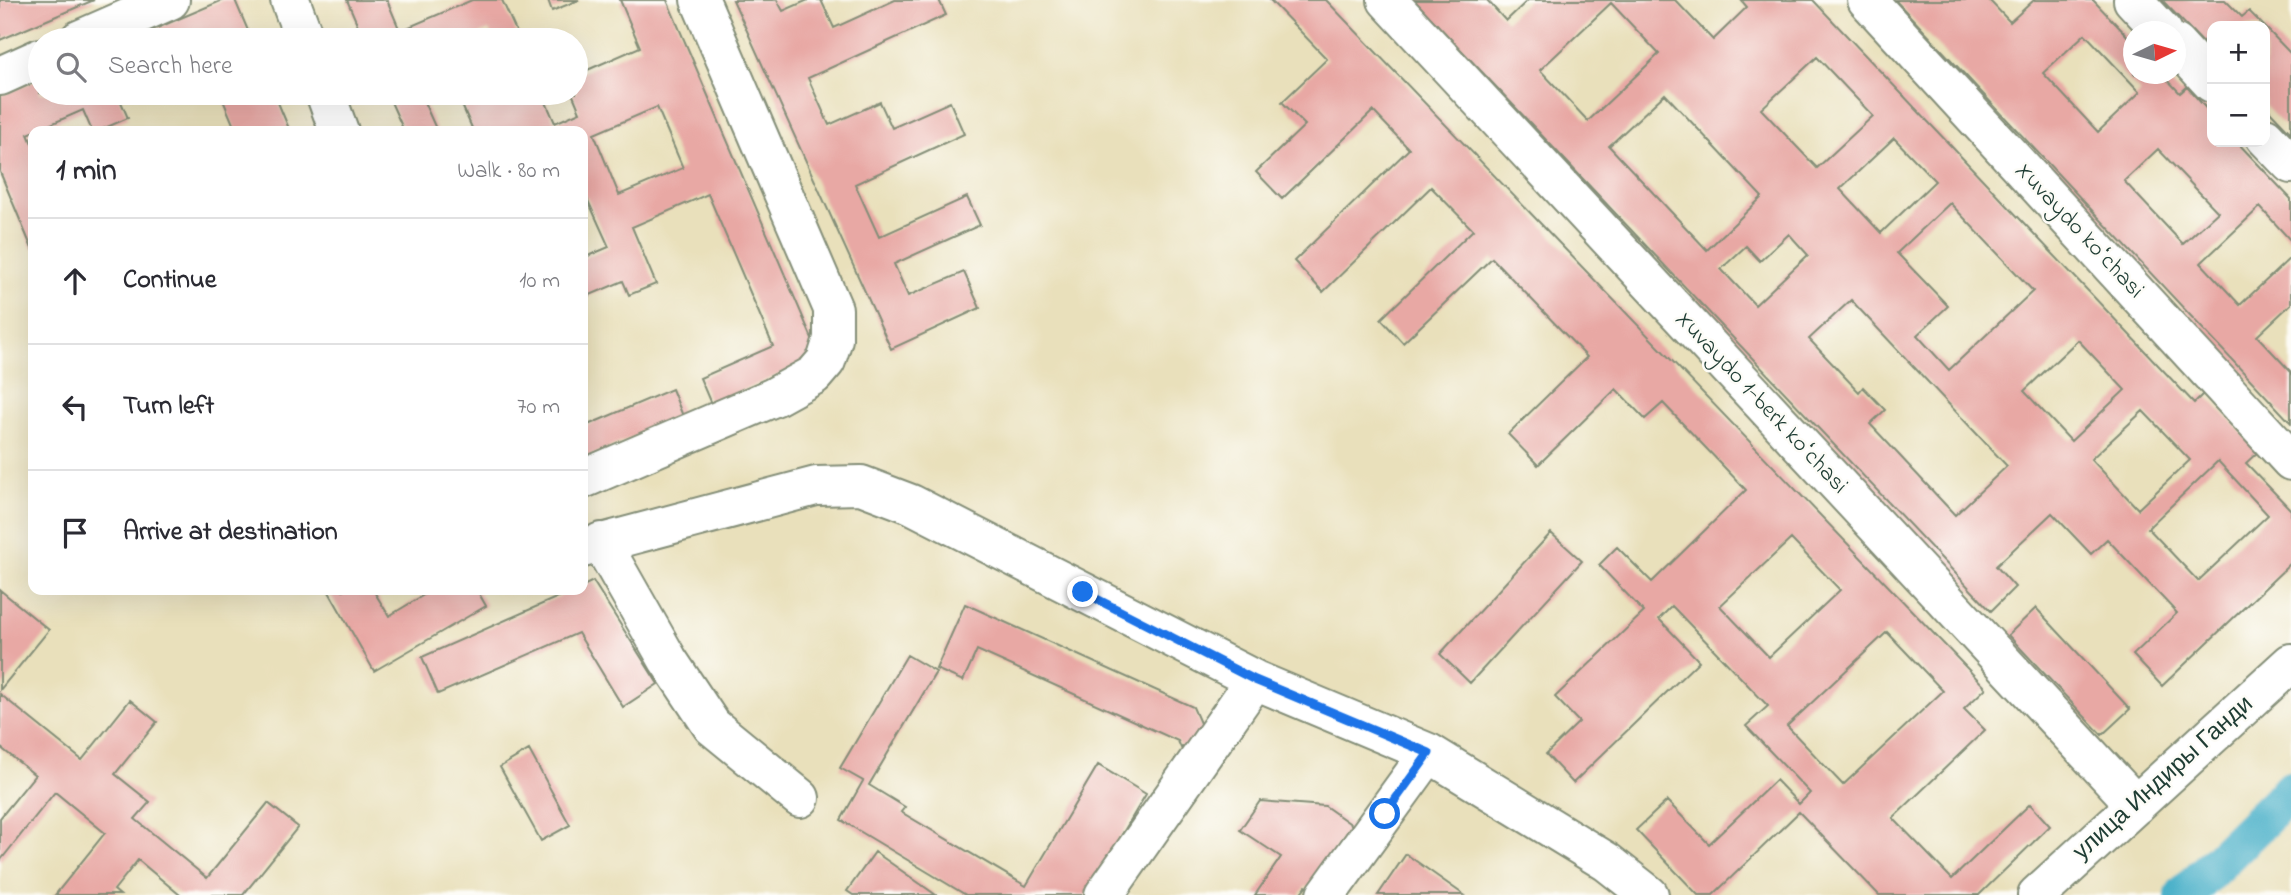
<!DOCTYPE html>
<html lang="en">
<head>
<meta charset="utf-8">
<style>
  :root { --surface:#fff; --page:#f7f7f7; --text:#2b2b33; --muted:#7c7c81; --line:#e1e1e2 }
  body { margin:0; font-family:"Indie Flower",sans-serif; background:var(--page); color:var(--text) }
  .controls { position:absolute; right:21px; top:21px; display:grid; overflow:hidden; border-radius:14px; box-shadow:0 7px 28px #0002 }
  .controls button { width:63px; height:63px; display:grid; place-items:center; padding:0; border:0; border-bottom:2px solid var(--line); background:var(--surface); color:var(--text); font:35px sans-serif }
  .compass { position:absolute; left:2123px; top:21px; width:63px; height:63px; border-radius:50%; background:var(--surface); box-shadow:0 7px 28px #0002; rotate:85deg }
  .stop { position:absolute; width:21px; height:21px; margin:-16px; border:5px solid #1a73e8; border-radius:50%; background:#fff }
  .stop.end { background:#1a73e8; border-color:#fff; box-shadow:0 2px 7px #0008 }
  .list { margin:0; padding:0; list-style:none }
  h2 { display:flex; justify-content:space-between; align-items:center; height:91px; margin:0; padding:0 28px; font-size:30px }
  h2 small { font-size:23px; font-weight:400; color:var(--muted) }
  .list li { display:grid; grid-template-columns:46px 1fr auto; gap:21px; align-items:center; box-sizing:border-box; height:126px; padding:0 28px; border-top:2px solid var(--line) }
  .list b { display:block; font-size:26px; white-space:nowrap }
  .list em { font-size:23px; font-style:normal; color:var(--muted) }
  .icon { flex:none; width:38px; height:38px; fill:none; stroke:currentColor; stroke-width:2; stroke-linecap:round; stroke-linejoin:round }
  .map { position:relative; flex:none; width:2291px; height:895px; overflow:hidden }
  .search { position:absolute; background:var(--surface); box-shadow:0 7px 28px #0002; left:28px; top:28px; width:560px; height:77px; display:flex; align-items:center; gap:18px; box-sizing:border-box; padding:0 24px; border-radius:38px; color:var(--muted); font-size:26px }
  .panel { position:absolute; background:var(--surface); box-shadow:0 7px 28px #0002; left:28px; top:126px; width:560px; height:469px; border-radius:14px }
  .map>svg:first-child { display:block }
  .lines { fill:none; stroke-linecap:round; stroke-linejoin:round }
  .canal { stroke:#4ab0c9; stroke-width:40 }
  .building { fill:#e8a8a4; fill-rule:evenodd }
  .minor-casing { stroke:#848e78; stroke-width:42 }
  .minor { stroke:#fff; stroke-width:38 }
  .route { stroke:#1a73e8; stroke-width:9 }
  .labels { text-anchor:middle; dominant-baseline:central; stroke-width:5; stroke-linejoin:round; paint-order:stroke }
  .street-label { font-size:24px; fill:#1f3d34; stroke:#fdfcf7 }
</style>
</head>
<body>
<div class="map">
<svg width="2291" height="895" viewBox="0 0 2291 895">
  <rect width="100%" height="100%" fill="#fdfcf7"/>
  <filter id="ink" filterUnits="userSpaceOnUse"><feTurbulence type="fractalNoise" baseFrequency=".0143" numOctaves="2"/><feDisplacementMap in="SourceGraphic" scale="14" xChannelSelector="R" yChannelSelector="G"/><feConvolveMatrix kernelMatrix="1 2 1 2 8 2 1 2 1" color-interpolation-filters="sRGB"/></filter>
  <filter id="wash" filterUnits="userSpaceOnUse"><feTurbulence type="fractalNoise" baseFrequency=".00686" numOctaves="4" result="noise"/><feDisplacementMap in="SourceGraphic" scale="28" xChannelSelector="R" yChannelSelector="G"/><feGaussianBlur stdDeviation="1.57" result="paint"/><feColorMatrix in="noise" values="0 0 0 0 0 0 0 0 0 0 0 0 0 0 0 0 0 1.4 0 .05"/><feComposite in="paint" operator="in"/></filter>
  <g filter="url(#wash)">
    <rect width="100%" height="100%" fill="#e9e0bb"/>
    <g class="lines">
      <path class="canal" d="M 2185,895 L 2291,791"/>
    </g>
    <g id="blocks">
      <path class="building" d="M 0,0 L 94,0 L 0,40 Z
        M 223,0 L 235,0 L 252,40 L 129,40 Z
        M 347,0 L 387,0 L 400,31 L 472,0 L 502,0 L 520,40 L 494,40 L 489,30 L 465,40 L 364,40 Z
        M 548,0 L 579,0 L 552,11 Z
        M 620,0 L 667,0 L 820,357 L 711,404 L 700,378 L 773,346 L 708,194 L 632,227 L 656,284 L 629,295 L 623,281 L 583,298 L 583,258 L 609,247 L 586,196 L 583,198 L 583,131 L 464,131 L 472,128 L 458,96 L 466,93 L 542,93 L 555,123 L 580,112 L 572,93 L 576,93 L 576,75 L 640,47 ZM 657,107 L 683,168 L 619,195 L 594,134 Z
        M 733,0 L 777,0 L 783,11 L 808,0 L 821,0 L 834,28 L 895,0 L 939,0 L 946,15 L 808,78 L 829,125 L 880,102 L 892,128 L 950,102 L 964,134 L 855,184 L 879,237 L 967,197 L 980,225 L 894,264 L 908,296 L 964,272 L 980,308 L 891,349 Z
        M 1270,0 L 1326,0 L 1986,688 L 1964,709 L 1985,730 L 1893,818 L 1952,879 L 2030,804 L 2050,826 L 1979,895 L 1879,895 L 1799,812 L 1713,895 L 1698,895 L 1636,830 L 1667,801 L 1709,844 L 1776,780 L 1799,804 L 1810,793 L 1746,726 L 1768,706 L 1672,606 L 1659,619 L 1699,661 L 1573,783 L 1546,754 L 1579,722 L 1555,697 L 1644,612 L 1599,565 L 1617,547 L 1652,582 L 1746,490 L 1663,403 L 1645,419 L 1616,389 L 1538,465 L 1508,434 L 1587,357 L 1492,258 L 1403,343 L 1381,319 L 1473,230 L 1431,187 L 1323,292 L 1294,261 L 1409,149 L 1373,111 L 1282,199 L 1256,172 L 1305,125 L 1282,102 L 1327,59 ZM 1791,539 L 1840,590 L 1769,657 L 1720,606 ZM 1887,632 L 1943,691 L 1843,785 L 1787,726 Z
        M 1414,0 L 1487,0 L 1506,21 L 1528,0 L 1675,0 L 1713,40 L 1747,7 L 1741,0 L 1813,0 L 2194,403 L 2204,393 L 2259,451 L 2246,463 L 2291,510 L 2291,563 L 2162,686 L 2133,655 L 2177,613 L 2107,539 L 2091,554 L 2052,513 L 1996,566 L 2015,587 L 1991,611 ZM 1611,3 L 1659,54 L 1588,121 L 1540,70 ZM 1817,57 L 1873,116 L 1817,168 L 1761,109 ZM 1665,94 L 1762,197 L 1707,250 L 1609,146 ZM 1894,138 L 1935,181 L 1881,233 L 1840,189 ZM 1950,203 L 2033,291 L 1949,370 L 1917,335 L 1948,306 L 1897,253 ZM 1789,234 L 1808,255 L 1755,305 L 1721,269 L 1746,246 L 1760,261 ZM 1851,300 L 2007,466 L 1955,515 L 1870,424 L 1885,410 L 1863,387 L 1859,392 L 1809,339 ZM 2078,340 L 2125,390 L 2071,441 L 2024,391 ZM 2143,411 L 2190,460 L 2138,509 L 2091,459 ZM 2218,461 L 2268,515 L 2198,581 L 2148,528 Z
        M 1895,0 L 1989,0 L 2010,22 L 2034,0 L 2093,0 L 2134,43 L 2134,74 L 2162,74 L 2180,93 L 2187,87 L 2212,115 L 2212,142 L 2237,142 L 2291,199 L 2291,241 L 2260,207 L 2201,263 L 2240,305 L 2291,257 L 2291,304 L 2257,336 L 2291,372 L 2291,423 ZM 2085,34 L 2140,92 L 2098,132 L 2043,73 ZM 2158,149 L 2218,212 L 2183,244 L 2124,181 Z
        M 2162,0 L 2225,0 L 2242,17 L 2249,11 L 2264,26 L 2212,26 L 2212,52 Z
        M 2265,27 L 2291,54 L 2291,133 L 2265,106 Z
        M 40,79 L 40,93 L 123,93 L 118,95 L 128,118 L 98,131 L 92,131 L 83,110 L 28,134 L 33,146 L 33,251 L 0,172 L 0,96 Z
        M 220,93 L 274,93 L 290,131 L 236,131 Z
        M 387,93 L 420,93 L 437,131 L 404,131 Z
        M 672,389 L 683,416 L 583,459 L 583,427 Z
        M 1551,533 L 1582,561 L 1470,683 L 1440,654 Z
        M 593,581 L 658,684 L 623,707 L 578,633 L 438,694 L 422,657 L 574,590 L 583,590 L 583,586 Z
        M 0,590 L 49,630 L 0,690 Z
        M 328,590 L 373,590 L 389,616 L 432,590 L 477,590 L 486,606 L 374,671 Z
        M 965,604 L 1193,707 L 1206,737 L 1181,748 L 1178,741 L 977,650 L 963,681 L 936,669 Z
        M 2036,608 L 2130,709 L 2102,735 L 2008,635 Z
        M 907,655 L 936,672 L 869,785 L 905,807 L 901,812 L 1026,886 L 1098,765 L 1146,794 L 1086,895 L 966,895 L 841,820 L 863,781 L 840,768 Z
        M 0,694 L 82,760 L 130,700 L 157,722 L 115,774 L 150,802 L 135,819 L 207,878 L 268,803 L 298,827 L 243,895 L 180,895 L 138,860 L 114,890 L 120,895 L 55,895 L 105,833 L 55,792 L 0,861 L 0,818 L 35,775 L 0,747 Z
        M 529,750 L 570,825 L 541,841 L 500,767 Z
        M 1260,801 L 1325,806 L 1352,825 L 1309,888 L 1306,886 L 1299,895 L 1255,895 L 1281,857 L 1240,830 Z
        M 875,852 L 936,895 L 853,895 L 847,891 Z
        M 1406,854 L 1464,895 L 1378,895 Z"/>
    </g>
  </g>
  <g filter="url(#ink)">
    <use href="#blocks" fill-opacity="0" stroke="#848e78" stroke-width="2"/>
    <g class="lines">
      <defs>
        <path id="minor" d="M 290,0 L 305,40
          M 1387,0 L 2136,805
          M 1867,0 L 2291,461
          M 2133,0 L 2163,32
          M 79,40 L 170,0
          M 2176,44 L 2212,83
          M 0,76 L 40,58
          M 325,93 L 339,131
          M 2265,137 L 2291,164
          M 583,479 L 774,397 L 814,375 L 826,361 L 833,339 L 833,309 L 700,0
          M 601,542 L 668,660 L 712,726 L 800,798
          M 583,548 L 816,486 L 861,485 L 911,504 L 1255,680 L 1429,753 L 1607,862 L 1649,895
          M 1104,895 L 1255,680
          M 1326,895 L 1429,753
          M 2037,895 L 2291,663"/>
      </defs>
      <use href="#minor" class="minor-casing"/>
      <use href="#minor" class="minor"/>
    </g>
  </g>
  <g class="lines" filter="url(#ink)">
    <path class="route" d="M 1083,592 L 1255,680 L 1429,753 L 1385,814"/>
  </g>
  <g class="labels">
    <g class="street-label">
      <text transform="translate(2079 231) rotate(47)">Xuvaydo koʻchasi</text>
      <text transform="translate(1761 403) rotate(47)">Xuvaydo 1-berk koʻchasi</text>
      <text transform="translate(2164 779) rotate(-42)">улица Индиры Ганди</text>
    </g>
  </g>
</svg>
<div class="controls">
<button>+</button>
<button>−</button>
</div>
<svg class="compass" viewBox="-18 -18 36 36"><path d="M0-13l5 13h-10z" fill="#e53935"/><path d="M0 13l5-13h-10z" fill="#7c7c81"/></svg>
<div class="stop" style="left:1385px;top:814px"></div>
<div class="stop end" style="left:1083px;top:592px"></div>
<div class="search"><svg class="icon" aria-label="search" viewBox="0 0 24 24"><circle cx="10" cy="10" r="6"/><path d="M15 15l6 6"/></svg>Search here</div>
<section class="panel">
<h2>1 min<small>Walk · 80 m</small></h2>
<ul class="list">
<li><svg class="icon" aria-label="ahead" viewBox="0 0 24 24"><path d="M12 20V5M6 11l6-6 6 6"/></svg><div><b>Continue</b></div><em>10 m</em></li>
<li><svg class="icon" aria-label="left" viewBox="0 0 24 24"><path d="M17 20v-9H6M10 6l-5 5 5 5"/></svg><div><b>Turn left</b></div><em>70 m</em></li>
<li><svg class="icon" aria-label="arrive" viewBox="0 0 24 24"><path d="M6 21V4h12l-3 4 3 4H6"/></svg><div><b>Arrive at destination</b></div></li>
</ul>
</section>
</div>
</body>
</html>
